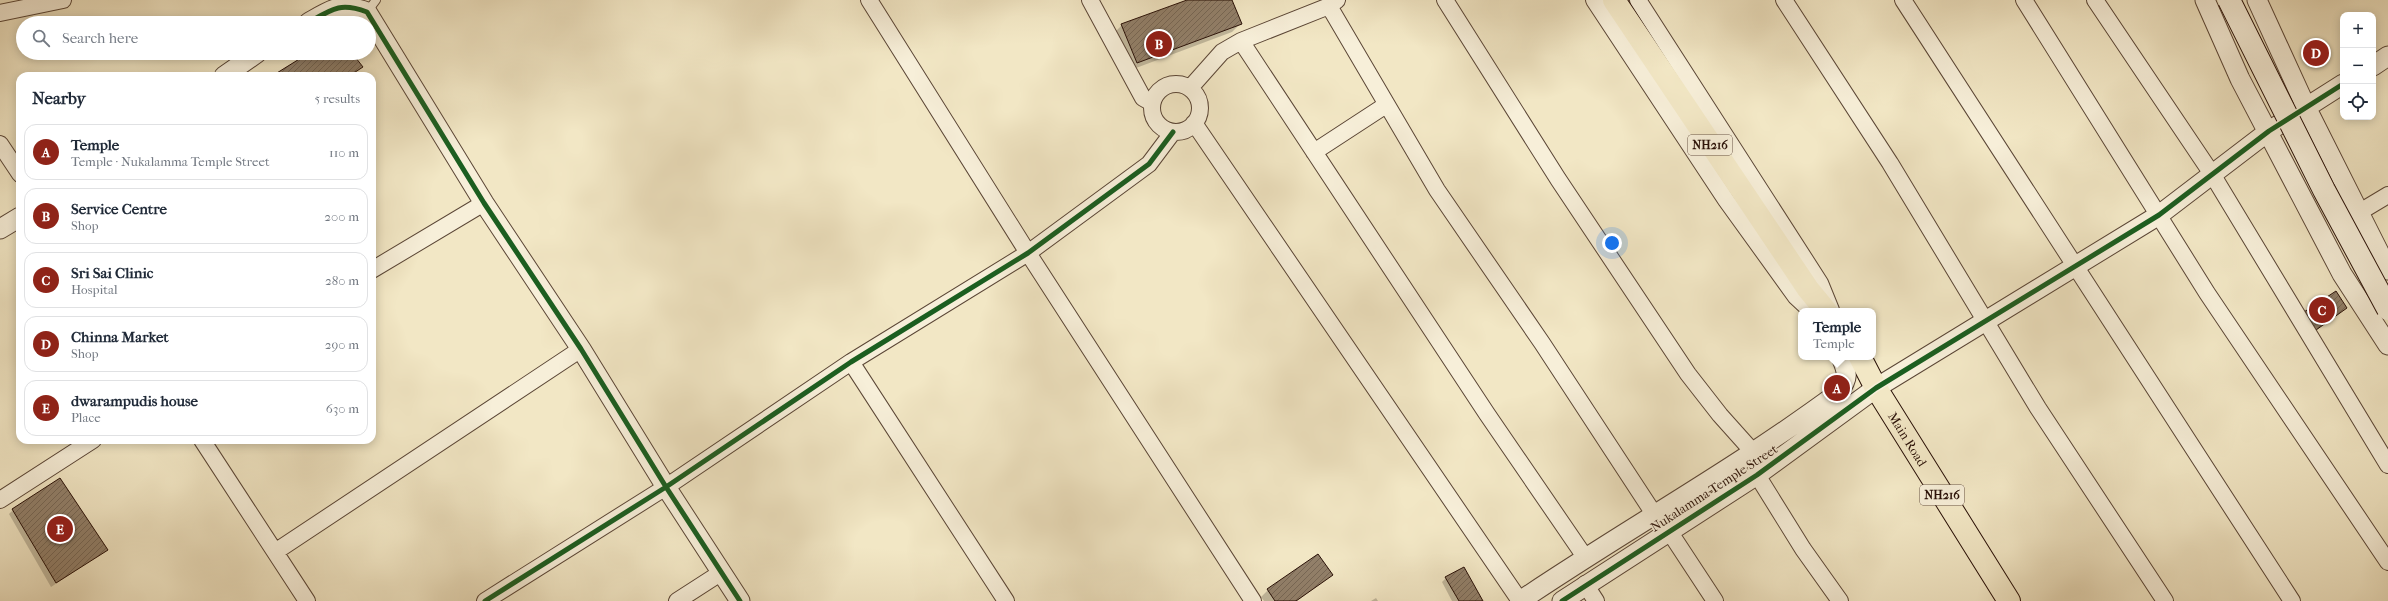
<!DOCTYPE html>
<html lang="en">
<head>
<meta charset="utf-8">
<style>
  :root { --surface:#fff; --page:#f6f6f7; --text:#1f2937; --muted:#747a83; --line:#e0e1e3; --accent:#8f2418 }
  body { margin:0; font-family:"IM FELL French Canon",serif; background:var(--page); color:var(--text) }
  .controls { position:absolute; right:12px; top:12px; display:grid; overflow:hidden; border-radius:8px; box-shadow:0 2px 10px #0003 }
  .controls button { width:36px; height:36px; display:grid; place-items:center; padding:0; border:0; border-bottom:1px solid var(--line); background:var(--surface); color:var(--text); font:20px sans-serif }
  .you { position:absolute; left:1612px; top:243px; width:14px; height:14px; margin:-10px; border:3px solid #fff; border-radius:50%; background:#1a73e8; box-shadow:0 0 0 6px #1a73e833 }
  .badge { display:grid; place-items:center; width:26px; height:26px; border-radius:50%; background:var(--accent); color:#fff; font-size:13px; font-weight:700 }
  .pin { position:absolute; translate:-50% -50%; border:2px solid #fff; box-shadow:0 1px 4px #0006 }
  .popup { position:absolute; left:1798px; top:308px; width:78px; height:52px; box-sizing:border-box; display:grid; place-content:center; border-radius:8px; background:var(--surface); filter:drop-shadow(0 1px 3px #0005); font-size:13px; white-space:nowrap; color:var(--muted) }
  .popup b { font-size:15px; color:var(--text) }
  .popup::after { content:''; position:absolute; left:50%; top:100%; margin-left:-8px; border:8px solid transparent; border-top-color:var(--surface) }
  .list { margin:0; padding:0; list-style:none }
  h2 { display:flex; justify-content:space-between; align-items:center; height:52px; margin:0; padding:0 16px; font-size:17px }
  h2 small { font-size:13px; font-weight:400; color:var(--muted) }
  .list li { display:grid; grid-template-columns:26px 1fr auto; gap:12px; align-items:center; box-sizing:border-box; height:56px; margin:0 8px 8px; padding:0 8px; border:1px solid var(--line); border-radius:12px }
  .list b { display:block; font-size:15px; white-space:nowrap }
  .list p { margin:0; font-size:13px; white-space:nowrap; color:var(--muted) }
  .list em { font-size:13px; font-style:normal; color:var(--muted) }
  .icon { flex:none; width:22px; height:22px; fill:none; stroke:currentColor; stroke-width:2; stroke-linecap:round; stroke-linejoin:round }
  .map { position:relative; flex:none; width:2388px; height:601px; overflow:hidden }
  .search { position:absolute; background:var(--surface); box-shadow:0 2px 10px #0003; left:16px; top:16px; width:360px; height:44px; display:flex; align-items:center; gap:10px; box-sizing:border-box; padding:0 14px; border-radius:22px; color:var(--muted); font-size:15px }
  .panel { position:absolute; background:var(--surface); box-shadow:0 2px 10px #0003; left:16px; top:72px; width:360px; height:372px; border-radius:12px }
  .map>svg:first-child { display:block }
  .shadow { fill:#0003 }
  .building { fill:url(#building-hatch); stroke:#291007 }
  .lines { fill:none; stroke-linecap:round; stroke-linejoin:round }
  .service-casing { stroke:#5b4636; stroke-width:10 }
  .minor-casing { stroke:#5b4636; stroke-width:18 }
  .tertiary-casing { stroke:#5b4636; stroke-width:21 }
  .trunk-casing { stroke:#291007; stroke-width:24 }
  .service { stroke:#f7efd9; stroke-width:8 }
  .minor { stroke:#f7efd9; stroke-width:16 }
  .tertiary { stroke:#f7efd9; stroke-width:19 }
  .trunk { stroke:#f2e7c5; stroke-width:22 }
  .secondary-bridge-casing { stroke:#291007; stroke-width:24; stroke-linecap:butt }
  .secondary-bridge { stroke:#f7efd9; stroke-width:22 }
  .cycleway-casing { stroke:#f7efd9; stroke-width:8 }
  .cycleway { stroke:#1b5e20; stroke-width:5 }
  .labels { text-anchor:middle; dominant-baseline:central; stroke-width:3.5; stroke-linejoin:round; paint-order:stroke }
  .shield { fill:#f7efd9; stroke:#675346; stroke-width:1 }
  .shield-label { font-size:12px; font-weight:bold; fill:#291007 }
  .street-label { font-size:13px; fill:#291007; stroke:#f7efd9 }
</style>
</head>
<body>
<div class="map">
<svg width="2388" height="601" viewBox="0 0 2388 601">
  <defs>
    <pattern id="building-hatch" width="6" height="6" patternUnits="userSpaceOnUse"><rect width="6" height="6" fill="#92806a"/><path d="M-1 1l2-2M0 6l6-6M5 7l2-2" fill="none" stroke="#776755"/></pattern>
  </defs>
  <rect width="100%" height="100%" fill="#f2e7c5"/>
  <filter id="stains"><feTurbulence type="fractalNoise" baseFrequency=".005" numOctaves="4"/><feColorMatrix values="0 0 0 0 .2 0 0 0 0 .09 0 0 0 0 .02 0 0 0 .5 -.17"/></filter>
  <radialGradient id="worn" r=".72"><stop offset=".6" stop-color="#630" stop-opacity="0"/><stop offset="1" stop-color="#630" stop-opacity=".3"/></radialGradient>
  <path class="shadow" d="M 1190,0 L 1231,0 L 1241,23 L 1232,32 L 1128,71 L 1113,34 L 1122,25 Z
    M 311,53 L 350,53 L 362,67 L 352,76 L 273,76 Z
    M 2346,308 L 2311,334 L 2300,317 Z
    M 13,510 L 107,550 L 51,587 L 9,514 Z
    M 1332,575 L 1297,601 L 1264,601 L 1261,597 L 1268,590 Z
    M 1446,578 L 1482,601 L 1452,601 L 1442,582 Z
    M 1376,598 L 1378,601 L 1371,601 Z"/>
  <path class="building" d="M 1187,0 L 1232,0 L 1242,24 L 1137,63 L 1121,24 Z
    M 309,53 L 352,53 L 363,67 L 349,76 L 272,76 Z
    M 2336,291 L 2347,308 L 2316,330 L 2304,312 Z
    M 60,478 L 108,550 L 56,583 L 12,509 Z
    M 1318,554 L 1333,575 L 1296,601 L 1275,601 L 1267,589 Z
    M 1464,567 L 1483,601 L 1459,601 L 1445,577 Z"/>
  <g class="lines">
    <defs>
      <path id="service" d="M 367,12 L 376,0"/>
      <path id="minor" d="M 869,0 L 1028,253 L 1253,601
        M 1090,0 L 1143,98 L 1152,103
        M 1445,0 L 1558,179 L 1688,374 L 1720,415 L 1754,453
        M 1594,0 L 1726,200 L 1796,297 L 1811,311
        M 1638,0 L 1820,283 L 1831,310
        M 1784,0 L 1890,163 L 2038,408 L 2165,601
        M 1903,0 L 2292,601
        M 2024,0 L 2207,293 L 2388,562
        M 2095,0 L 2212,174 L 2388,465
        M 1329,6 L 1437,190 L 1542,343 L 1654,514
        M 0,13 L 63,0
        M 1241,41 L 1487,414 L 1585,557
        M1152 108a24 24 0 1 1 48 0a24 24 0 1 1-48 0Z
        M 1190,88 L 1222,52 L 1241,41 L 1329,6 L 1337,0
        M 1194,123 L 1520,601
        M 0,144 L 20,174
        M 1314,152 L 1386,105
        M 2358,213 L 2388,195
        M 372,270 L 484,203
        M 851,362 L 1006,601
        M 202,440 L 307,601
        M 1757,475 L 1803,549 L 1840,601
        M 0,500 L 93,440
        M 1669,531 L 1715,601
        M 275,552 L 581,349
        M 1585,584 L 1596,601
        M 485,601 L 666,487 L 851,362 L 1028,253 L 1149,164 L 1173,132
        M 677,601 L 722,572"/>
      <path id="tertiary" d="M 2205,0 L 2240,79 L 2342,274 L 2388,345
        M 2257,0 L 2306,107 L 2388,270
        M 308,23 C 332,9 340,2 367,12 L 484,203 L 581,349 L 666,487 L 740,601
        M 2373,66 L 2388,56
        M 224,76 L 257,53
        M 0,229 L 20,217
        M 1520,601 C 1625,530 1737,468 1838,393 C 1849,378 1848,373 1841,357
        M 1562,601 L 1757,475 L 1876,388 L 2159,215 L 2269,131 L 2343,84"/>
      <g id="trunk">
        <path d="M 1614,0 L 1808,289 L 1826,311"/>
        <path id="s1" d="M 1860,357 L 1876,388 L 2009,601"/>
      </g>
    </defs>
    <use href="#service" class="service-casing"/>
    <use href="#minor" class="minor-casing"/>
    <use href="#tertiary" class="tertiary-casing"/>
    <use href="#trunk" class="trunk-casing"/>
    <use href="#service" class="service"/>
    <use href="#minor" class="minor"/>
    <use href="#tertiary" class="tertiary"/>
    <use href="#trunk" class="trunk"/>
    <defs>
      <path id="secondary-bridge" d="M 2229,0 L 2324,190 L 2388,309"/>
    </defs>
    <use href="#secondary-bridge" class="secondary-bridge-casing"/>
    <use href="#secondary-bridge" class="secondary-bridge"/>
    <defs>
      <path id="cycleway" d="M 308,23 C 332,9 340,2 367,12 L 484,203 L 581,349 L 666,487 L 740,601
        M 485,601 L 666,487 L 851,362 L 1028,253 L 1149,164 L 1173,132
        M 1562,601 L 1757,475 L 1876,388 L 2159,215 L 2269,131 L 2343,84"/>
    </defs>
    <use href="#cycleway" class="cycleway-casing"/>
    <use href="#cycleway" class="cycleway"/>
  </g>
  <g class="labels">
    <g class="shield">
      <rect x="1688" y="135" width="44" height="20" rx="3"/>
      <rect x="1920" y="485" width="44" height="20" rx="3"/>
    </g>
    <g class="shield-label">
      <text x="1710" y="145">NH216</text>
      <text x="1942" y="495">NH216</text>
    </g>
    <g class="street-label">
      <text stroke="none"><textPath href="#s1" startOffset="95">Main Road</textPath></text>
      <text transform="translate(1714 488) rotate(-33)">Nukalamma Temple Street</text>
    </g>
  </g>
  <rect width="100%" height="100%" filter="url(#stains)"/>
  <rect width="100%" height="100%" fill="url(#worn)"/>
</svg>
<div class="controls">
<button>+</button>
<button>−</button>
<button><svg class="icon" aria-label="locate" viewBox="0 0 24 24"><circle cx="12" cy="12" r="6"/><path d="M12 2v4M12 18v4M2 12h4M18 12h4"/></svg></button>
</div>
<div class="you"></div>
<div class="pin badge" style="left:1837px;top:388px">A</div>
<div class="popup"><b>Temple</b>Temple</div>
<div class="pin badge" style="left:1159px;top:44px">B</div>
<div class="pin badge" style="left:2322px;top:310px">C</div>
<div class="pin badge" style="left:2316px;top:53px">D</div>
<div class="pin badge" style="left:60px;top:529px">E</div>
<div class="search"><svg class="icon" aria-label="search" viewBox="0 0 24 24"><circle cx="10" cy="10" r="6"/><path d="M15 15l6 6"/></svg>Search here</div>
<section class="panel">
<h2>Nearby<small>5 results</small></h2>
<ul class="list">
<li><span class="badge">A</span><div><b>Temple</b><p>Temple · Nukalamma Temple Street</p></div><em>110 m</em></li>
<li><span class="badge">B</span><div><b>Service Centre</b><p>Shop</p></div><em>200 m</em></li>
<li><span class="badge">C</span><div><b>Sri Sai Clinic</b><p>Hospital</p></div><em>280 m</em></li>
<li><span class="badge">D</span><div><b>Chinna Market</b><p>Shop</p></div><em>290 m</em></li>
<li><span class="badge">E</span><div><b>dwarampudis house</b><p>Place</p></div><em>630 m</em></li>
</ul>
</section>
</div>
</body>
</html>
